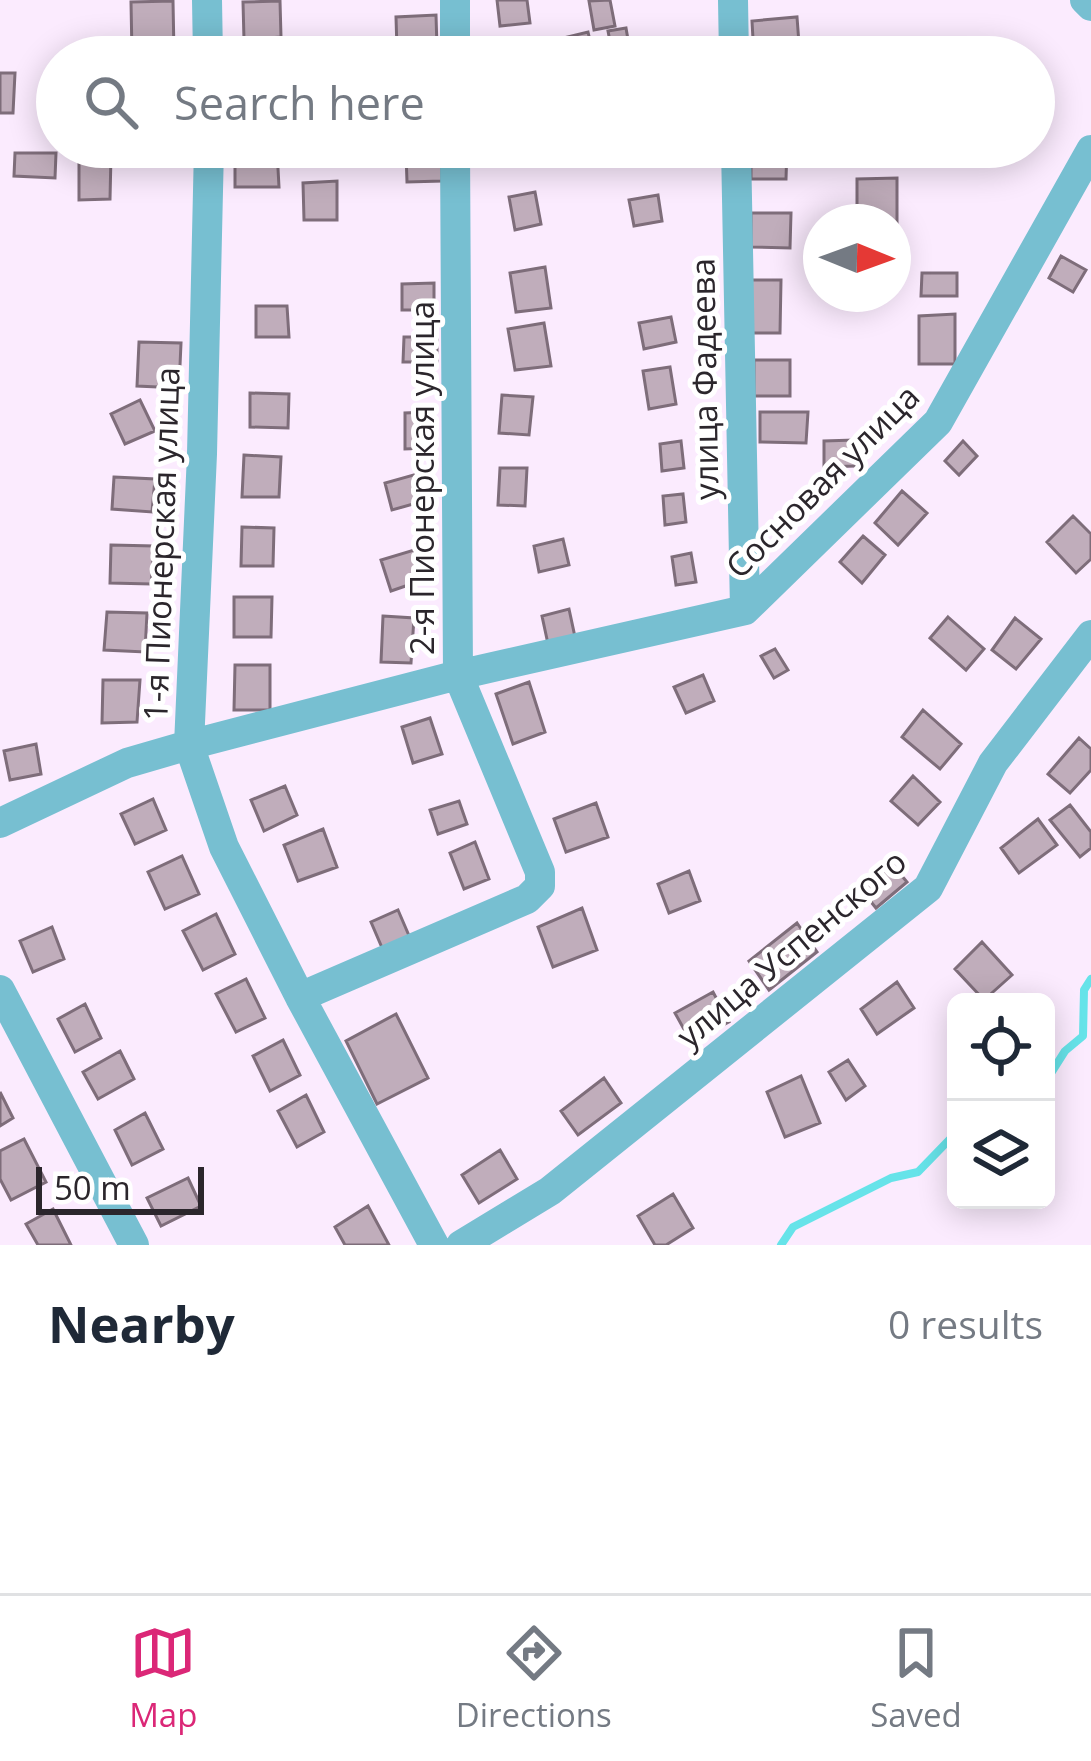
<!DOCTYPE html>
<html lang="en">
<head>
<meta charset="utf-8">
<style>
  :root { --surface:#fff; --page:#f2f2f3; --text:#1f2937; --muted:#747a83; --line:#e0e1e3; --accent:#db2777 }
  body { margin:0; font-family:"Open Sans",sans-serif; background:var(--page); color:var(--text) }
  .controls { position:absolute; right:36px; bottom:36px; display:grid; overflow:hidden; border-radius:18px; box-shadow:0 6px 30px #0003 }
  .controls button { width:108px; height:108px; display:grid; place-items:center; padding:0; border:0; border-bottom:3px solid var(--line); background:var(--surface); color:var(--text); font:60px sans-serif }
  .compass { position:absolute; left:803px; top:204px; width:108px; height:108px; border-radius:50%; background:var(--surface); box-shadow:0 6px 30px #0003; rotate:91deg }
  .scale { position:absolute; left:36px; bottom:30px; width:168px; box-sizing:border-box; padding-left:12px; border:6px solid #2b262c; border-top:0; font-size:33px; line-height:42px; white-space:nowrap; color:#2b262c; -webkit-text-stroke:9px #fff; paint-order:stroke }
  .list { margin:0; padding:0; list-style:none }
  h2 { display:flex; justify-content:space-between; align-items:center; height:156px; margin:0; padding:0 48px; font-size:51px }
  h2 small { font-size:39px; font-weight:400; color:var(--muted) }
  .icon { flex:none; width:66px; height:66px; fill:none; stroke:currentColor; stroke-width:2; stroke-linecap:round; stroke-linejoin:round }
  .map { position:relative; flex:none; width:1091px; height:1245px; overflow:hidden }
  .search { position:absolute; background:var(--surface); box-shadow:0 6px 30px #0003; left:36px; right:36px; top:36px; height:132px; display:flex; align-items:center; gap:30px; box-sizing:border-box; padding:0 42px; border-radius:66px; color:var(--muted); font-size:45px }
  .sheet { height:348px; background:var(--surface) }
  nav { display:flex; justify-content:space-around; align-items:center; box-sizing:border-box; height:168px; border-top:3px solid var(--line); background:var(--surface); font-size:33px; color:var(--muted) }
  nav a { display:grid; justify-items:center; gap:6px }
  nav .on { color:var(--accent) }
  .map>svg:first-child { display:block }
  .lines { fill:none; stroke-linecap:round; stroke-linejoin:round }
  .stream { stroke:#66e3e9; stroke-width:8 }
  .building { fill:#c0adbb; stroke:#7e6d7a; stroke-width:3 }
  .minor { stroke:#77bfd1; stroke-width:30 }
  .labels { text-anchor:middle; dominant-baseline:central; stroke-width:10; stroke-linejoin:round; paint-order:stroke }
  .street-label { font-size:33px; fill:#2b262c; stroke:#fff }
</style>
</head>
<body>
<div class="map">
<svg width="1091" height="1245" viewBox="0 0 1091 1245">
  <rect width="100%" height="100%" fill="#fbebfe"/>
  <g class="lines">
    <path class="stream" d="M 1046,1081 L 1065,1051 L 1083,1036 L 1084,990 L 1091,979
      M 781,1245 L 793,1227 L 891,1178 L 918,1172 L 950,1139 L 956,1137"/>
  </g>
  <path class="building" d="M 497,0 L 527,0 L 530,23 L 500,26 Z
    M 610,0 L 615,26 L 594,30 L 589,1 Z
    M 173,1 L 174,54 L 132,54 L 131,2 Z
    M 280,1 L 281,37 L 244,40 L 243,2 Z
    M 436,15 L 437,48 L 397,50 L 396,17 Z
    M 797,17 L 800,57 L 754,57 L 752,21 Z
    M 626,28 L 631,57 L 613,57 L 608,31 Z
    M 588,32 L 594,57 L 568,57 L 563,38 Z
    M 0,73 L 15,73 L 13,113 L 0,113 Z
    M 625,147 L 659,147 L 662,159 L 629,166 Z
    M 751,147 L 787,147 L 786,179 L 751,179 Z
    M 277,150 L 279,187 L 235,187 L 235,151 Z
    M 442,151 L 442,181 L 407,182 L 406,153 Z
    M 15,153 L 56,153 L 55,178 L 14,176 Z
    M 111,155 L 110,199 L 79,200 L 79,156 Z
    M 897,178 L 897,232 L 893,232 L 893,222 L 857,222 L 857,179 Z
    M 337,181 L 337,220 L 304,220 L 303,183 Z
    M 535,192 L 541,224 L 515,230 L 509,197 Z
    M 658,195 L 662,221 L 634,226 L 629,200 Z
    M 751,213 L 791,213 L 790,248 L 751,247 Z
    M 1061,256 L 1086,270 L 1073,292 L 1049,278 Z
    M 545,267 L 551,308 L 516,312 L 510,273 Z
    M 922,273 L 957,273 L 957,296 L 921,296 Z
    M 751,280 L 781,280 L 780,333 L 751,333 Z
    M 434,283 L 434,310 L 402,310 L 402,284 Z
    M 256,306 L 287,306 L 289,337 L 256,337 Z
    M 955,314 L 955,364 L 919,364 L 919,316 Z
    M 671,317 L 676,342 L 644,349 L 639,323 Z
    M 544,323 L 551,366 L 515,370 L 508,329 Z
    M 404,337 L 437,337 L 437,362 L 403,362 Z
    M 139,342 L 181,343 L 179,388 L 137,386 Z
    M 754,360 L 790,360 L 790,396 L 754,396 Z
    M 670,367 L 676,404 L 649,409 L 643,371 Z
    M 250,393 L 289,394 L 288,428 L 250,427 Z
    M 502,395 L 533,397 L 529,435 L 499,433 Z
    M 140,400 L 155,431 L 125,444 L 111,414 Z
    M 428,412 L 429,448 L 405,449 L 405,413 Z
    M 760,412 L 808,412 L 806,443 L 760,442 Z
    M 854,440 L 855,466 L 824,467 L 824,441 Z
    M 681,441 L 684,468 L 662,471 L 660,444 Z
    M 963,441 L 977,456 L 959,475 L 945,461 Z
    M 244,455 L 281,457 L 279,497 L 242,497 Z
    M 500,468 L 527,468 L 525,506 L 498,505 Z
    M 417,474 L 424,501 L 392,510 L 385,483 Z
    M 114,477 L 155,479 L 152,512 L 112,509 Z
    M 902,491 L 927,513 L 898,545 L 875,523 Z
    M 683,494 L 686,522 L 665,525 L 663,496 Z
    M 1073,516 L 1091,534 L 1091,559 L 1076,573 L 1047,542 Z
    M 242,527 L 274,528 L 273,566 L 241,566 Z
    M 863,536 L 885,555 L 862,583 L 840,562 Z
    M 563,539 L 569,565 L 539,572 L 534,546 Z
    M 111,545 L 154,546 L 151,584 L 110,583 Z
    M 414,550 L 423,580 L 391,591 L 381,560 Z
    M 691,553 L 696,582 L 676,585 L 672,557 Z
    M 234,597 L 272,597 L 271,637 L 234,637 Z
    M 569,609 L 575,637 L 548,644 L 542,616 Z
    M 107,612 L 147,613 L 145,652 L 104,650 Z
    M 383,616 L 414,618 L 411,663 L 381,662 Z
    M 948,617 L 984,649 L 966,670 L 930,638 Z
    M 1015,618 L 1041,639 L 1016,669 L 992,650 Z
    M 775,649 L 788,670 L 774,678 L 761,656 Z
    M 235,665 L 270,665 L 270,710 L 234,710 Z
    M 703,675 L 714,701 L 686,713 L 674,687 Z
    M 103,680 L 140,680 L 137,722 L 102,723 Z
    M 529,682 L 545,732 L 513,744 L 496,694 Z
    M 923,710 L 961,744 L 940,769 L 902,737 Z
    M 430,718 L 442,754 L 413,763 L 402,727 Z
    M 1079,738 L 1091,749 L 1091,770 L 1070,793 L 1048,774 Z
    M 36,744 L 41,774 L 10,780 L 4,751 Z
    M 913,776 L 940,802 L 918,825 L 891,801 Z
    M 285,786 L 297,815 L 264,831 L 251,800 Z
    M 153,799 L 166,830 L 135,844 L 121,814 Z
    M 459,801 L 467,824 L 438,834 L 430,810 Z
    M 596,803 L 608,837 L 566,852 L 554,819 Z
    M 1070,805 L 1091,832 L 1091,848 L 1080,857 L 1050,820 Z
    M 1038,819 L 1057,845 L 1019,873 L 1001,848 Z
    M 323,829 L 337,867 L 298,881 L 284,845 Z
    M 475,842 L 489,879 L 464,889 L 450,853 Z
    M 182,856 L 199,894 L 165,909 L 148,872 Z
    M 888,859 L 907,882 L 876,908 L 858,886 Z
    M 689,871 L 700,901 L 669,913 L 658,884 Z
    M 582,908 L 597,950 L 553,967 L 538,927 Z
    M 398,910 L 410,938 L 383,950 L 371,922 Z
    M 216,914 L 235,954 L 203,970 L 183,931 Z
    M 797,923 L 817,952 L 769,990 L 749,961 Z
    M 52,927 L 64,959 L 33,972 L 20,941 Z
    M 982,942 L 1012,975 L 984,1000 L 955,969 Z
    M 246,979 L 265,1018 L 236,1032 L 216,994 Z
    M 897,982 L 914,1008 L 877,1034 L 861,1009 Z
    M 713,992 L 729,1022 L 691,1042 L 675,1013 Z
    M 85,1004 L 101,1038 L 75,1052 L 58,1019 Z
    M 396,1014 L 428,1078 L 377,1104 L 346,1041 Z
    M 283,1040 L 300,1075 L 270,1091 L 253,1056 Z
    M 120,1051 L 134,1079 L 98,1099 L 83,1072 Z
    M 848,1060 L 865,1086 L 846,1100 L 829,1072 Z
    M 801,1076 L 820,1123 L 785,1137 L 767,1092 Z
    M 604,1078 L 621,1103 L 578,1135 L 561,1111 Z
    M 0,1092 L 13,1118 L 0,1126 Z
    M 306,1095 L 324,1132 L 297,1147 L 278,1111 Z
    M 145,1113 L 163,1149 L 132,1165 L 115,1130 Z
    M 24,1139 L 46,1182 L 11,1200 L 0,1179 L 0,1151 Z
    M 500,1150 L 517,1179 L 479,1203 L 462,1175 Z
    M 188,1178 L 201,1206 L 161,1226 L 147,1198 Z
    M 673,1194 L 693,1228 L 666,1245 L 655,1245 L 638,1216 Z
    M 368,1206 L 389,1245 L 345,1245 L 335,1227 Z
    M 53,1209 L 71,1245 L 38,1245 L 26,1224 Z"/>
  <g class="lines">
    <path class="minor" d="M 207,0 L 208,57
      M 455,0 L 455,57
      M 733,0 L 734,57
      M 1085,0 L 1091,6
      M 209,147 L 202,454 L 189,745 L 224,847 L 300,997 L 434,1245
      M 736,147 L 745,610
      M 745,610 L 938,422 L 1091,150
      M 0,823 L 127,763 L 189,745 L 458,675 L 745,610
      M 0,990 L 134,1245
      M 300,997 L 527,899 L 540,886 L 540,872 L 458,675 L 455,147
      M 461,1245 L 550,1191 L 928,888 L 993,763 L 1091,635"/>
  </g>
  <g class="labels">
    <g class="street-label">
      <text transform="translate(704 379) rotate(-91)">улица Фадеева</text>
      <text transform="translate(421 478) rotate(-90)">2-я Пионерская улица</text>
      <text transform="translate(822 481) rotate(-45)">Сосновая улица</text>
      <text transform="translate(161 544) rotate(-88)">1-я Пионерская улица</text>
      <text transform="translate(791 948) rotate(-40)">улица Успенского</text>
    </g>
  </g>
</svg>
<div class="controls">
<button><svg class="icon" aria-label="locate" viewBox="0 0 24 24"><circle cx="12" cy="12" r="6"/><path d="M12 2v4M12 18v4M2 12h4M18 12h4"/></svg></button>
<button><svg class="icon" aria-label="layers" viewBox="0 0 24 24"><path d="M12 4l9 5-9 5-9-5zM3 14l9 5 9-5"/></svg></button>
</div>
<svg class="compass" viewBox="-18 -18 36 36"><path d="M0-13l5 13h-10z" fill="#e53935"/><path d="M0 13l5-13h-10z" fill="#747a83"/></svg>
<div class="scale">50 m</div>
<div class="search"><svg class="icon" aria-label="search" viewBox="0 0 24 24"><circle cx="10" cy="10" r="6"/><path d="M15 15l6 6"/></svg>Search here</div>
</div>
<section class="sheet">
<h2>Nearby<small>0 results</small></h2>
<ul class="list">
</ul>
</section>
<nav>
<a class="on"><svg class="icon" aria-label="map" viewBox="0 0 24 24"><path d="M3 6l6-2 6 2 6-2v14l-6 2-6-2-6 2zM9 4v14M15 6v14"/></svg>Map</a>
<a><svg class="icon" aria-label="directions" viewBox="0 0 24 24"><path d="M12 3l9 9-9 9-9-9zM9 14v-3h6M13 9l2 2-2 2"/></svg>Directions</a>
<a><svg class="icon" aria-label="saved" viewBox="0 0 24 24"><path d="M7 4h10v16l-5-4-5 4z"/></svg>Saved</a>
</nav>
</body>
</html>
